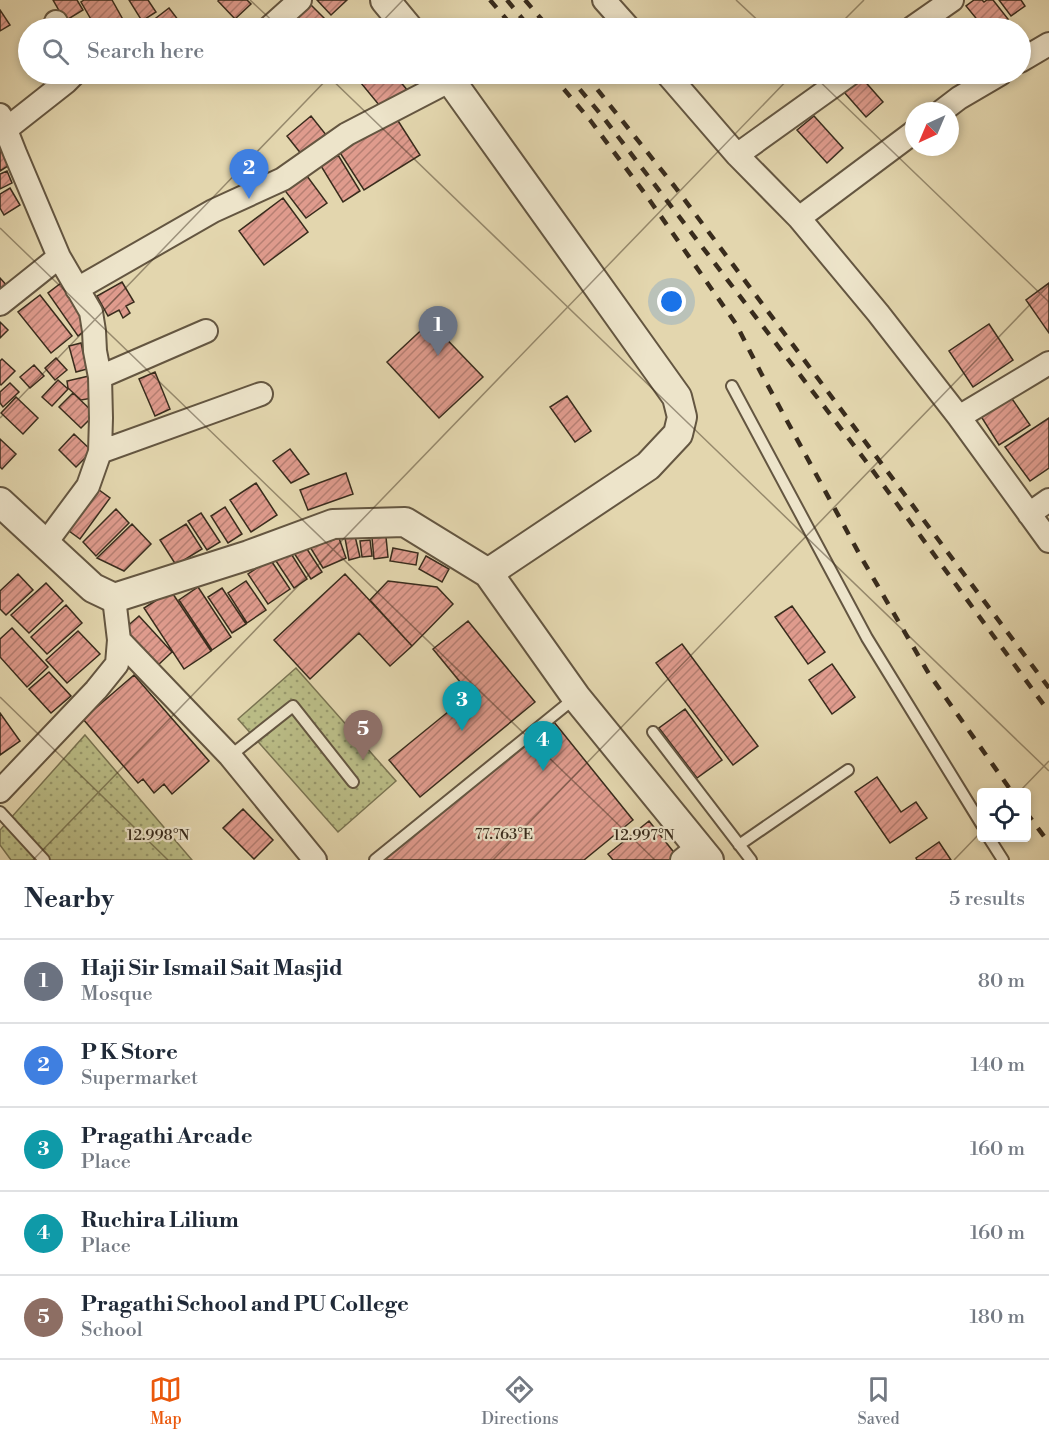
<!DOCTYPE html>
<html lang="en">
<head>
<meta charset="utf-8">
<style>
  :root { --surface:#fff; --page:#f6f6f7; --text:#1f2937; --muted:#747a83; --line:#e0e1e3; --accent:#ea580c }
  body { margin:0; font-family:"Libre Bodoni",serif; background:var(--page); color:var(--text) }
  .controls { position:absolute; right:18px; bottom:18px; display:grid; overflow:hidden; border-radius:6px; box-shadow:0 3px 9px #0003 }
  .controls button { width:54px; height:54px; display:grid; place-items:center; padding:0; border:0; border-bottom:2px solid var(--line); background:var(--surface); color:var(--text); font:30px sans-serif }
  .compass { position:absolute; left:905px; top:102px; width:54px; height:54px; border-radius:50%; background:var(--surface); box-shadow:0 3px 9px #0003; rotate:224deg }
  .you { position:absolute; left:672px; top:302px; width:21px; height:21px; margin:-15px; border:4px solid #fff; border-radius:50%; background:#1a73e8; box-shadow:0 0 0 9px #1a73e833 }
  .badge { display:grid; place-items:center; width:39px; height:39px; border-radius:50%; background:var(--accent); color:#fff; font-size:20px; font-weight:700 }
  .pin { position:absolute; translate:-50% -50px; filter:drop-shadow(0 2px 3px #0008) }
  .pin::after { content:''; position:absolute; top:32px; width:21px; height:18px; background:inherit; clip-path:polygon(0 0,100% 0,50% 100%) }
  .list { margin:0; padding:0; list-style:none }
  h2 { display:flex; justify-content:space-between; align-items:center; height:78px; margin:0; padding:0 24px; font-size:26px }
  h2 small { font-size:20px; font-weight:400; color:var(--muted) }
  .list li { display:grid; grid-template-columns:39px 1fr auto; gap:18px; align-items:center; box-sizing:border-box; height:84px; padding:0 24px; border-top:2px solid var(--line) }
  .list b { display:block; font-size:22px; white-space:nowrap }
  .list p { margin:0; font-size:20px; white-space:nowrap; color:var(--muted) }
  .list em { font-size:20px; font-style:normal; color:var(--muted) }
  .icon { flex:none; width:33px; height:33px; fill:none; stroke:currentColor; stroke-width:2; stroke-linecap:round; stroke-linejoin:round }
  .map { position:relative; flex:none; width:1049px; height:860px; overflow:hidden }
  .search { position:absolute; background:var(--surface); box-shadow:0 3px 9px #0003; left:18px; right:18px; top:18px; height:66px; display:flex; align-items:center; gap:15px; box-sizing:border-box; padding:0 21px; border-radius:33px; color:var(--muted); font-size:22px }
  .sheet { height:498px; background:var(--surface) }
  nav { display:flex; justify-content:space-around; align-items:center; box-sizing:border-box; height:84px; border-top:2px solid var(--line); background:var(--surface); font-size:16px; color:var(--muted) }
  nav a { display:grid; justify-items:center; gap:3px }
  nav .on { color:var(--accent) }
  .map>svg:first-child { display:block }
  .park { fill:url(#park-dots); stroke:#7a7452; stroke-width:1.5 }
  .building { fill:url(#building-hatch); stroke:#392c1d; stroke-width:1.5 }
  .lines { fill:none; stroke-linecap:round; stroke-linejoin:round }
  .service-casing { stroke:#645641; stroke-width:14 }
  .minor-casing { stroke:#645641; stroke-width:26 }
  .tertiary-casing { stroke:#645641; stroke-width:32 }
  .service { stroke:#ede4ca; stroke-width:10 }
  .minor { stroke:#ede4ca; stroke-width:22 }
  .tertiary { stroke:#ede4ca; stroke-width:28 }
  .rail { stroke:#392c1d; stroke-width:4.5; stroke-dasharray:10 10; stroke-linecap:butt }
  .ticks { fill:none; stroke:#392c1d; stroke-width:1.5; stroke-opacity:0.45 }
  .ticks-label { font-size:15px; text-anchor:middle; fill:#392c1d; stroke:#ede4ca; stroke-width:4.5; stroke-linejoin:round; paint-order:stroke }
</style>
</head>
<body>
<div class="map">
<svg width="1049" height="860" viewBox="0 0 1049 860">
  <defs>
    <pattern id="park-dots" width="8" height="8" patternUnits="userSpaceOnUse" patternTransform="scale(1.5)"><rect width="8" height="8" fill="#babc86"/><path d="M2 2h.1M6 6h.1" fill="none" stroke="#98996d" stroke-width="1.8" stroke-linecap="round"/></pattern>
    <pattern id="building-hatch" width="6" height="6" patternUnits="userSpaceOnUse" patternTransform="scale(1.5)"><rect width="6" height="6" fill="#df9b8d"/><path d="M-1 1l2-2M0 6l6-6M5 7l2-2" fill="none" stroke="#b67f73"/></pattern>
  </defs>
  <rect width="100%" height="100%" fill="#e3d6ae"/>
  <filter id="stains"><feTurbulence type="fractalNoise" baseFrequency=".00333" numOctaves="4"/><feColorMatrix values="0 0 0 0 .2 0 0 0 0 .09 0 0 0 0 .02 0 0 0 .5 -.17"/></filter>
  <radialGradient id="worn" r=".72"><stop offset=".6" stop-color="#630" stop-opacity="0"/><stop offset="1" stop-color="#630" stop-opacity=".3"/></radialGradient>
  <path class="park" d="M 296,668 L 396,781 L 338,832 L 238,719 Z
    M 85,735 L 192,860 L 11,860 L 0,845 L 0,830 Z"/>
  <path class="building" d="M 53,0 L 77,0 L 83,10 L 65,21 Z
    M 84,0 L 112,0 L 126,25 L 120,28 L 96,28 L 81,2 Z
    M 129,0 L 148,0 L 156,12 L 142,21 Z
    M 219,0 L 247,0 L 251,4 L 235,19 L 218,1 Z
    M 306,0 L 331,25 L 328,28 L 302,28 L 289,14 Z
    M 317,0 L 347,0 L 331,15 Z
    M 974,0 L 982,0 L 984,2 L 987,0 L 993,0 L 1008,19 L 996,28 L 984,28 L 966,6 Z
    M 999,0 L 1021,0 L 1025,6 L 1011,16 Z
    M 169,8 L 179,21 L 169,28 L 143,28 Z
    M 0,10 L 10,25 L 0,31 Z
    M 360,74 L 394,74 L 408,91 L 384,111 L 356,77 Z
    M 861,77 L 883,102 L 866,117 L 844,92 Z
    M 393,113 L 420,155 L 364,190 L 337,148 Z
    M 311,116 L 331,141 L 306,160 L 287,136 Z
    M 814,116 L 843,148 L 827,163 L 797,130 Z
    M 0,146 L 11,164 L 0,171 Z
    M 338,155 L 360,191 L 343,202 L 321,166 Z
    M 7,171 L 12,183 L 0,189 L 0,174 Z
    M 304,172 L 327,203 L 306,218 L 283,188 Z
    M 10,188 L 20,205 L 4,215 L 0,208 L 0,194 Z
    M 283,198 L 308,232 L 264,265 L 239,231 Z
    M 0,278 L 9,288 L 0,296 Z
    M 122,282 L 134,302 L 126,306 L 130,313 L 123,318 L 119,310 L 108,316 L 97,296 Z
    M 61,283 L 91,326 L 78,336 L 48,293 Z
    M 1049,283 L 1049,333 L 1026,300 Z
    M 40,295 L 72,336 L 51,353 L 18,312 Z
    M 0,322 L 8,330 L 0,338 Z
    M 430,322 L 483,377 L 439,418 L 387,362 Z
    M 989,324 L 1013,360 L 973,387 L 949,351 Z
    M 81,343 L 87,369 L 76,372 L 69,346 Z
    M 56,358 L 67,370 L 55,380 L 45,368 Z
    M 2,359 L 15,371 L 1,385 L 0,384 L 0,361 Z
    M 34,365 L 44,376 L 30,388 L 20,377 Z
    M 155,372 L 170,409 L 155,416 L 139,379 Z
    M 89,376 L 93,398 L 81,400 L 68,388 L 67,381 Z
    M 58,380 L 68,389 L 52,406 L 42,397 Z
    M 10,383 L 19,392 L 3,407 L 0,403 L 0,392 Z
    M 1006,390 L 1030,425 L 999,445 L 977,410 Z
    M 73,393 L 95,414 L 81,428 L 59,407 Z
    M 567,396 L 591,431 L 575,442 L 550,407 Z
    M 16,397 L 38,418 L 23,434 L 1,413 Z
    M 1049,418 L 1049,468 L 1030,481 L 1005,447 Z
    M 74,434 L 92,451 L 76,467 L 59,450 Z
    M 0,439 L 16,454 L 2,469 L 0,467 Z
    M 290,449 L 309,474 L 291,483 L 273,461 Z
    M 346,473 L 353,494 L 308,510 L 300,490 Z
    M 256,483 L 277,515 L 251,532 L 230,500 Z
    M 95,487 L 110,498 L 80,539 L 65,528 Z
    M 225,507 L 242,534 L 228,543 L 211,516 Z
    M 116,509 L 129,523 L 96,556 L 83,542 Z
    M 201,513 L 220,542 L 207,550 L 188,521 Z
    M 132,524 L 151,544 L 124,571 L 97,558 Z
    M 186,524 L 202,549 L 176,565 L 160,540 Z
    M 355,536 L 360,557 L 349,560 L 345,538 Z
    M 386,537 L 388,557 L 374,559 L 372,538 Z
    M 339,538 L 346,558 L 323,568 L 310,547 Z
    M 370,540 L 372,556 L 362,557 L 360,541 Z
    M 305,546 L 322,572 L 311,579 L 294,553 Z
    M 393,548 L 418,553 L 416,565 L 390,561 Z
    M 290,552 L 307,579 L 294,588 L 276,561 Z
    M 426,556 L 449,569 L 442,582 L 419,569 Z
    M 270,559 L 290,589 L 268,604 L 248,574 Z
    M 18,574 L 33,590 L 6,615 L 0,609 L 0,591 Z
    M 345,574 L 412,646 L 390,666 L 359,633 L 310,679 L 274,640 Z
    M 246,581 L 266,610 L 247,623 L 228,593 Z
    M 388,581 L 437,587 L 453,604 L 412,646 L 370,600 Z
    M 46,583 L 63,601 L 29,633 L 11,615 Z
    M 198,587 L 231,637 L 212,650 L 179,600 Z
    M 222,588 L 246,624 L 232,633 L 208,597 Z
    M 171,591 L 211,651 L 184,669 L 144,608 Z
    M 66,605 L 82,623 L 47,654 L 31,637 Z
    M 792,606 L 825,652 L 808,664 L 775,617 Z
    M 139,616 L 172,652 L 157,666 L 123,630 Z
    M 468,621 L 535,702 L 420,797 L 389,760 L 470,694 L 433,649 Z
    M 12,628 L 48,667 L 27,687 L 0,657 L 0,639 Z
    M 78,631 L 100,654 L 67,683 L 46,660 Z
    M 682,644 L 758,746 L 733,765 L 656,663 Z
    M 832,664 L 855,697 L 832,714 L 809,680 Z
    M 49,672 L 71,696 L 51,713 L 29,689 Z
    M 134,675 L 209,761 L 172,794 L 164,784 L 154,793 L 143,779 L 138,783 L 83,719 Z
    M 685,709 L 722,760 L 697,778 L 659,728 Z
    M 0,713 L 20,741 L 0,755 Z
    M 554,722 L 633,820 L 584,860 L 381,860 Z
    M 877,777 L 901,812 L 916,802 L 927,818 L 890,843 L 855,792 Z
    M 243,809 L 273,840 L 254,859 L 223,828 Z
    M 649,821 L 676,855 L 670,860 L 613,860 L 608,854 Z
    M 939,842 L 951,860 L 917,860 L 916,858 Z"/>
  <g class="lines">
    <defs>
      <path id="service" d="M 732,386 L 867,638 L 982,825
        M 653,732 L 751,860
        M 230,756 L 293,706 L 353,782
        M 0,812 L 44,860
        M 989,838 L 1003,860
        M 739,845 L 848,770
        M 375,860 L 576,697"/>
      <path id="minor" d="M 604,0 L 629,28
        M 56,22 L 59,28
        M 269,28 L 300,0
        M 912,28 L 952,0
        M 1020,61 L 1049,44
        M 667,74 L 737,155 L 799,218 L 878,313 L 959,417 L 1049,541
        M 942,111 L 959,98 L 1000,74
        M 0,115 L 15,153 L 59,257 L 91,312 L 94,331 L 95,351 L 100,377 L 101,418 L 100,452 L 88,486 L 45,544
        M 5,130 L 66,82 L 74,74
        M 737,155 L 850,74
        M 799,218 L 914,132
        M 77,289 L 213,211 L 283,179 L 347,134 L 451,80
        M 0,304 L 59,257
        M 100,377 L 206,331
        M 959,417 L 1049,363
        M 100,452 L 261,394
        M 1029,514 L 1049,500
        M 119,640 L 230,756 L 315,860
        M 0,791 L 96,690 L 117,664 L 119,640 L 114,598
        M 682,860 L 698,847"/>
      <path id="tertiary" d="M 385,0 L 408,28
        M 446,74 L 677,397 L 682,417 L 678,434 L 648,466 L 488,573
        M 0,502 L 93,588 L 114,598 L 249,555 L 333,524 L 405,522 L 488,573 L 576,697 L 709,860"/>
    </defs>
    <use href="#service" class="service-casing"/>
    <use href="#minor" class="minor-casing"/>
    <use href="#tertiary" class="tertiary-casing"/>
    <use href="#service" class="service"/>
    <use href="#minor" class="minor"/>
    <use href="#tertiary" class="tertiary"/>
    <path class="rail" d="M 490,0 L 514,28
      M 507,0 L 530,28
      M 525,0 L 549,28
      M 551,74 L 590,120 L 646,195 L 736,324 L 761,373 L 861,557 L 929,674 L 1012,792
      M 567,74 L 603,117 L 865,460 L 1049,712
      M 585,74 L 675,187 L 1049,688
      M 1026,812 L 1049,843"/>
  </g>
  <path class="ticks" d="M 250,0 L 280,28M 736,0 L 766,28M 376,28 L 403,0M 836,28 L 864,0M 326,74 L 1049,771M 812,74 L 1049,302M 0,228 L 655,860M 0,418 L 332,74M 0,697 L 168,860M 1019,792 L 1049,761M 33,860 L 793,74M 493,860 L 1049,285M 954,860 L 982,831"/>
  <g class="ticks-label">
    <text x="504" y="839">77.763°E</text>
    <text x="158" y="840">12.998°N</text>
    <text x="644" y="840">12.997°N</text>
  </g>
  <rect width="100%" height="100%" filter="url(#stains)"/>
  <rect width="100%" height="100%" fill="url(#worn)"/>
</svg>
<div class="controls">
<button><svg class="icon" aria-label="locate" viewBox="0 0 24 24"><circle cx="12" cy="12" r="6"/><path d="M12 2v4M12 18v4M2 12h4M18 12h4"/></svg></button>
</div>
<svg class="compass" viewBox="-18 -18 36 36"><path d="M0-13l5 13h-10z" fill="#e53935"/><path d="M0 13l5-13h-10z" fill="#747a83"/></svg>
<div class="you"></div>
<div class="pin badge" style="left:438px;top:356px;background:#6b7280">1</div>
<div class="pin badge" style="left:249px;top:199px;background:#3f7fe0">2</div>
<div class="pin badge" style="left:462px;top:731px;background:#0f9aa8">3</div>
<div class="pin badge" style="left:543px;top:771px;background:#0f9aa8">4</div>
<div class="pin badge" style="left:363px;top:760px;background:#8d6e63">5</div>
<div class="search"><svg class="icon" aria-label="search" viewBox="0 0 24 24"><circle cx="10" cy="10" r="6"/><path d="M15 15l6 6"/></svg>Search here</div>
</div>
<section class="sheet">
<h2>Nearby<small>5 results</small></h2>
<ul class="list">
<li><span class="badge" style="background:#6b7280">1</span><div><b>Haji Sir Ismail Sait Masjid</b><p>Mosque</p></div><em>80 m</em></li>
<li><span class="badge" style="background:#3f7fe0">2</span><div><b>P K Store</b><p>Supermarket</p></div><em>140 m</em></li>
<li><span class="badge" style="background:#0f9aa8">3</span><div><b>Pragathi Arcade</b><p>Place</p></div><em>160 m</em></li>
<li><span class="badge" style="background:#0f9aa8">4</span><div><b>Ruchira Lilium</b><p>Place</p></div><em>160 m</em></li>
<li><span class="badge" style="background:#8d6e63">5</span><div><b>Pragathi School and PU College</b><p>School</p></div><em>180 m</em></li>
</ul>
</section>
<nav>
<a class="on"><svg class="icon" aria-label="map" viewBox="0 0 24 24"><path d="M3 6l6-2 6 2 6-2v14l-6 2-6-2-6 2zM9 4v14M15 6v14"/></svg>Map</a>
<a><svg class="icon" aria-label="directions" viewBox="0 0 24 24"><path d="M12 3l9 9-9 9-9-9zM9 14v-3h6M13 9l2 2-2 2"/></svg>Directions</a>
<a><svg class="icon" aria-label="saved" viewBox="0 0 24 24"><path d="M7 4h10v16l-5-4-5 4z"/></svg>Saved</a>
</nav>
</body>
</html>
